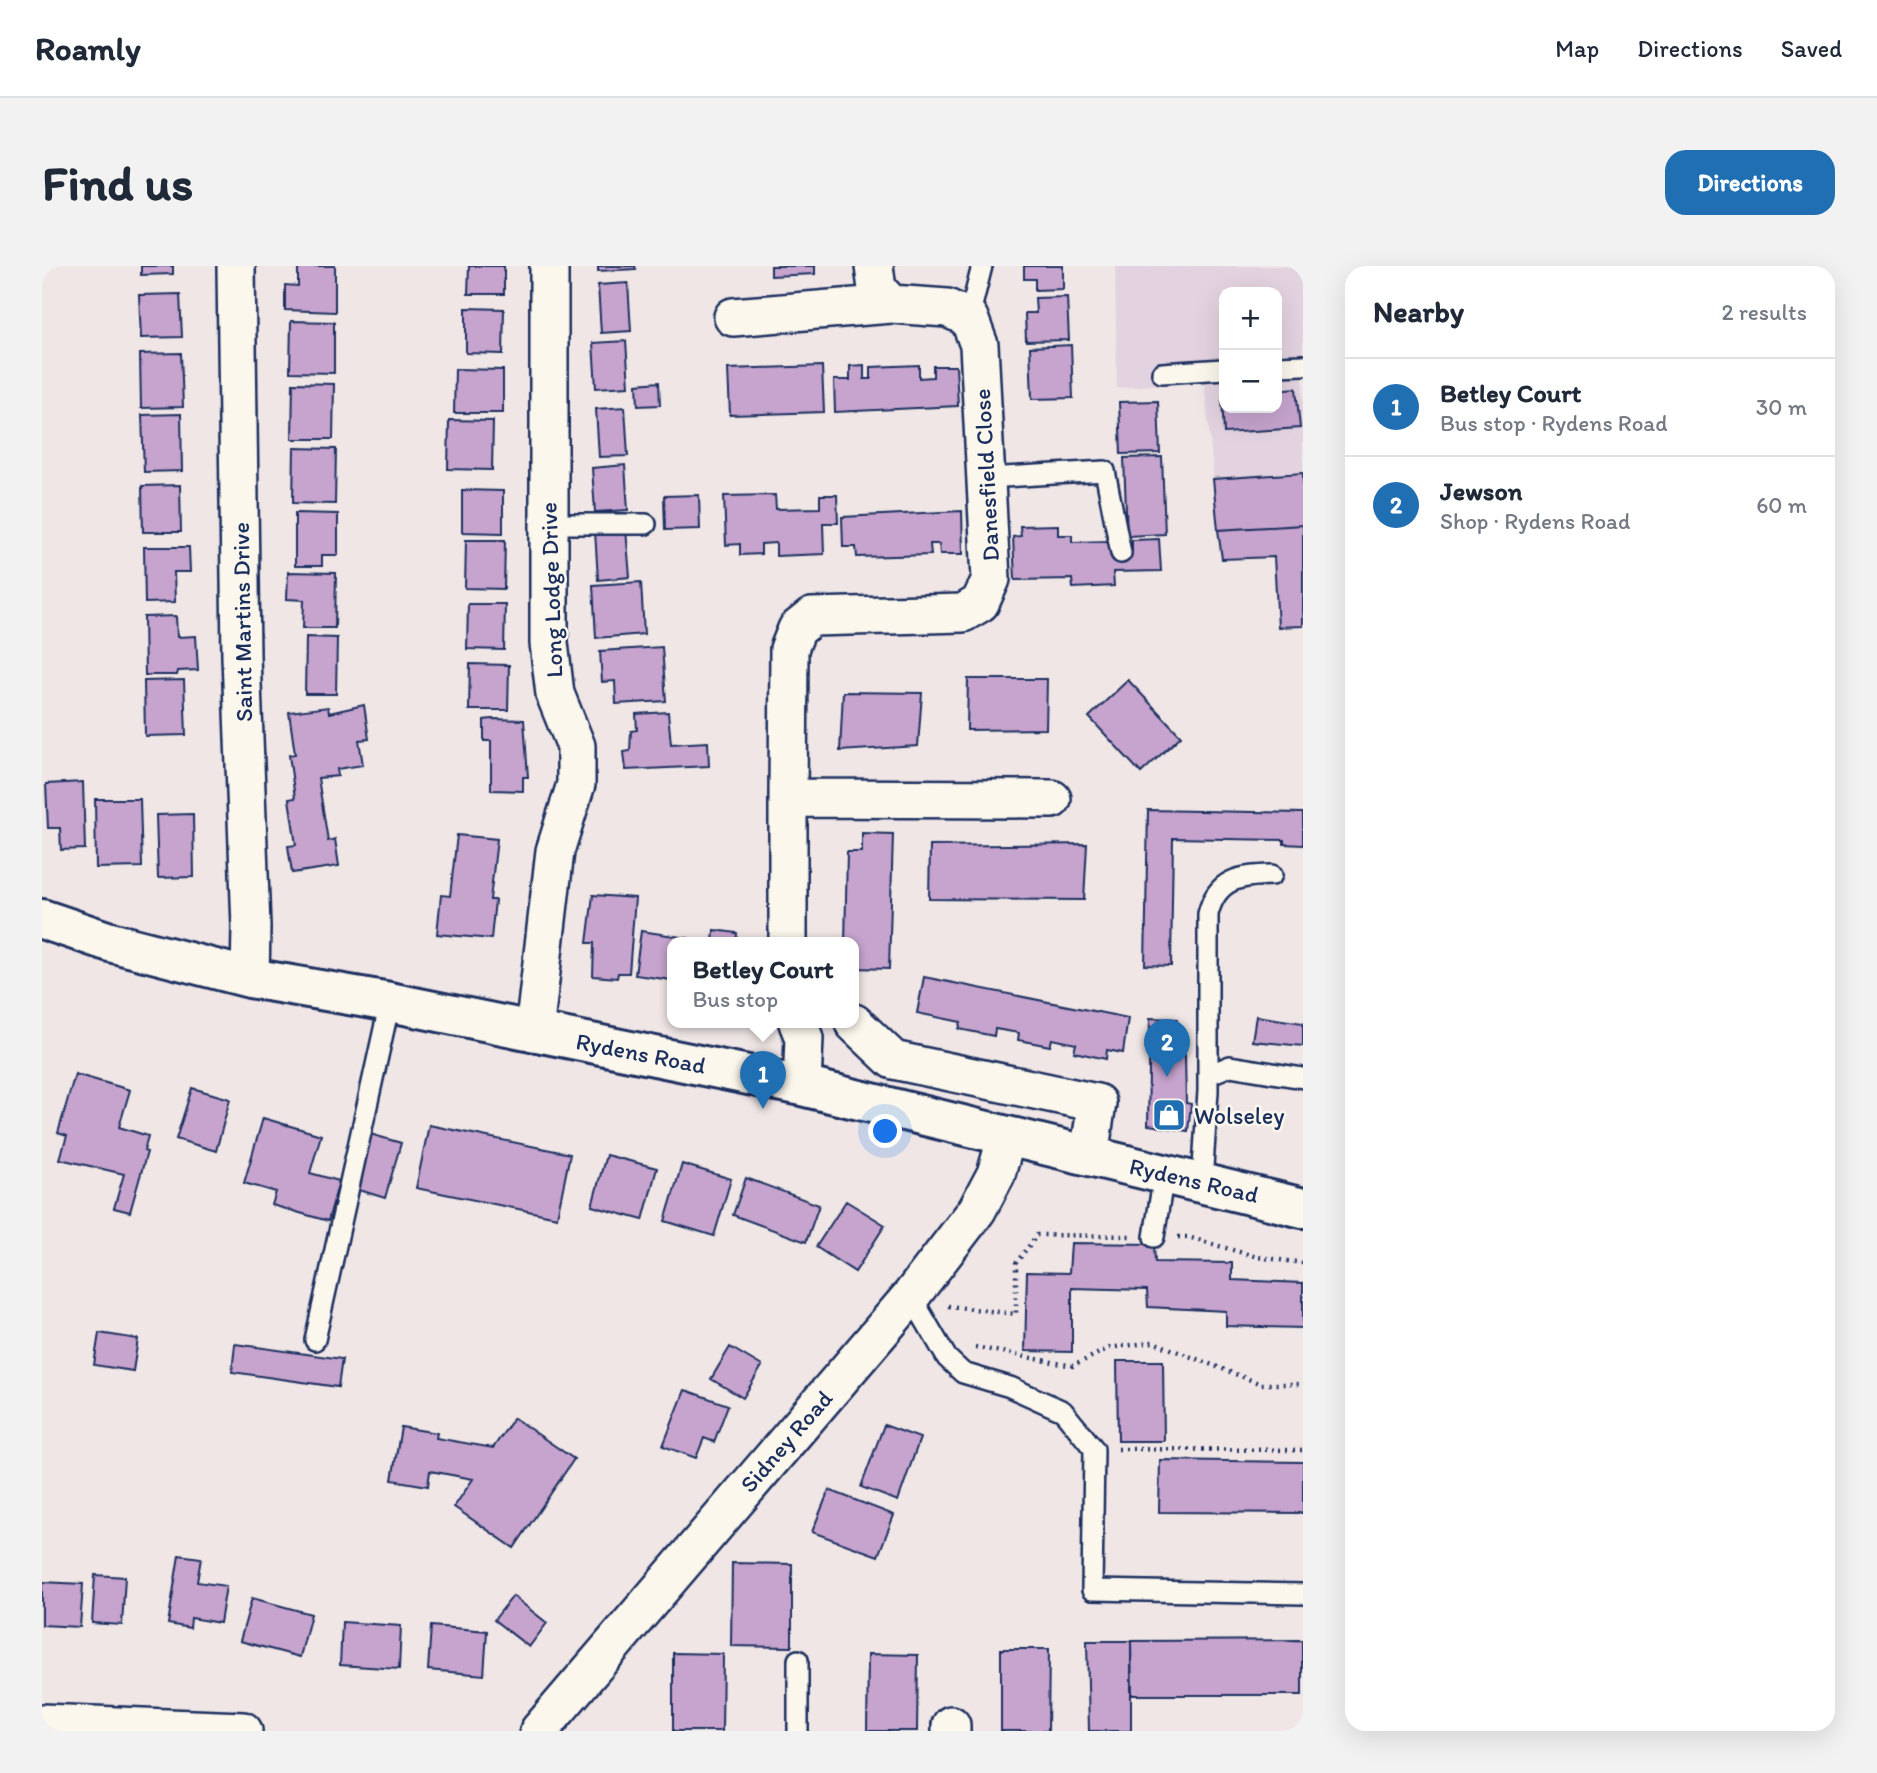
<!DOCTYPE html>
<html lang="en">
<head>
<meta charset="utf-8">
<style>
  :root { --surface:#fff; --page:#f2f2f3; --text:#1f2937; --muted:#747a83; --line:#e0e1e3; --accent:#1f6fb2 }
  body { margin:0; font-family:Itim,sans-serif; background:var(--page); color:var(--text) }
  .controls { position:absolute; right:21px; top:21px; display:grid; overflow:hidden; border-radius:14px; box-shadow:0 7px 28px #0002 }
  .controls button { width:63px; height:63px; display:grid; place-items:center; padding:0; border:0; border-bottom:2px solid var(--line); background:var(--surface); color:var(--text); font:35px sans-serif }
  .you { position:absolute; left:844px; top:866px; width:24px; height:24px; margin:-18px; border:5px solid #fff; border-radius:50%; background:#1a73e8; box-shadow:0 0 0 10px #1a73e833 }
  .badge { display:grid; place-items:center; width:46px; height:46px; border-radius:50%; background:var(--accent); color:#fff; font-size:23px; font-weight:700 }
  .pin { position:absolute; translate:-50% -58px; filter:drop-shadow(0 2px 4px #0008) }
  .pin::after { content:''; position:absolute; top:37px; width:24px; height:21px; background:inherit; clip-path:polygon(0 0,100% 0,50% 100%) }
  .popup { position:absolute; left:625px; top:671px; width:192px; height:91px; box-sizing:border-box; display:grid; place-content:center; border-radius:14px; background:var(--surface); filter:drop-shadow(0 2px 5px #0005); font-size:23px; white-space:nowrap; color:var(--muted) }
  .popup b { font-size:26px; color:var(--text) }
  .popup::after { content:''; position:absolute; left:50%; top:100%; margin-left:-14px; border:14px solid transparent; border-top-color:var(--surface) }
  .list { margin:0; padding:0; list-style:none }
  h2 { display:flex; justify-content:space-between; align-items:center; height:91px; margin:0; padding:0 28px; font-size:30px }
  h2 small { font-size:23px; font-weight:400; color:var(--muted) }
  .list li { display:grid; grid-template-columns:46px 1fr auto; gap:21px; align-items:center; box-sizing:border-box; height:98px; padding:0 28px; border-top:2px solid var(--line) }
  .list b { display:block; font-size:26px; white-space:nowrap }
  .list p { margin:0; font-size:23px; white-space:nowrap; color:var(--muted) }
  .list em { font-size:23px; font-style:normal; color:var(--muted) }
  .map { position:relative; flex:none; width:1261px; height:1465px; overflow:hidden; border-radius:21px }
  header { display:flex; align-items:center; gap:42px; box-sizing:border-box; height:98px; padding:0 35px; background:var(--surface); border-bottom:2px solid var(--line) }
  header strong { font-size:33px }
  nav { display:flex; gap:38px; margin-inline-start:auto; font-size:24px }
  .intro { display:flex; align-items:center; justify-content:space-between; box-sizing:border-box; height:168px; padding:0 42px }
  h1 { margin:0; font-size:49px }
  .button { padding:18px 32px; border-radius:21px; background:var(--accent); color:#fff; font-size:24px; font-weight:700 }
  main { display:flex; gap:42px; padding:0 42px }
  aside { flex:1; background:var(--surface); border-radius:21px; box-shadow:0 7px 28px #0002 }
  .map>svg:first-child { display:block }
  .built { fill:#e3d2df; fill-rule:evenodd }
  .building { fill:#c6a4ce; stroke:#1b2f5e; stroke-width:2 }
  .lines { fill:none; stroke-linecap:round; stroke-linejoin:round }
  .service-casing { stroke:#1b2f5e; stroke-width:24 }
  .minor-casing { stroke:#1b2f5e; stroke-width:42 }
  .tertiary-casing { stroke:#1b2f5e; stroke-width:44 }
  .path { stroke:#1b2f5e; stroke-width:4.5; stroke-dasharray:2 5; stroke-linecap:butt }
  .service { stroke:#fbf7ec; stroke-width:19 }
  .minor { stroke:#fbf7ec; stroke-width:37 }
  .tertiary { stroke:#fbf7ec; stroke-width:38 }
  .labels { text-anchor:middle; dominant-baseline:central; stroke-width:5; stroke-linejoin:round; paint-order:stroke }
  .street-label { font-size:24px; fill:#1b2f5e; stroke:#fbf7ec }
  .poi-label { font-size:24px; fill:#1b2f5e; stroke:#fbf7ec; text-anchor:start }
</style>
</head>
<body>
<header>
<strong>Roamly</strong>
<nav><a>Map</a><a>Directions</a><a>Saved</a></nav>
</header>
<div class="intro"><h1>Find us</h1><a class="button">Directions</a></div>
<main>
<div class="map">
<svg width="1261" height="1465" viewBox="0 0 1261 1465">
  <rect width="100%" height="100%" fill="#f0e6e6"/>
  <filter id="ink" filterUnits="userSpaceOnUse"><feTurbulence type="fractalNoise" baseFrequency=".0143" numOctaves="2"/><feDisplacementMap in="SourceGraphic" scale="14" xChannelSelector="R" yChannelSelector="G"/><feConvolveMatrix kernelMatrix="1 2 1 2 8 2 1 2 1" color-interpolation-filters="sRGB"/></filter>
  <g filter="url(#ink)">
    <path class="built" d="M 1073,0 L 1261,0 L 1261,360 L 1236,361 L 1232,291 L 1180,293 L 1162,115 L 1075,122 ZM 1182,26 L 1235,26 L 1235,142 L 1182,142 Z"/>
    <path class="building" d="M 99,0 L 131,0 L 131,8 L 99,9 Z
      M 256,0 L 293,0 L 293,46 L 243,44 L 243,19 L 256,20 Z
      M 427,0 L 462,0 L 462,28 L 426,28 Z
      M 556,0 L 593,0 L 594,3 L 556,5 Z
      M 729,0 L 773,0 L 773,8 L 729,10 Z
      M 982,0 L 1021,0 L 1021,23 L 993,24 L 993,13 L 982,13 Z
      M 586,17 L 589,65 L 559,67 L 556,19 Z
      M 138,28 L 140,71 L 99,72 L 97,29 Z
      M 1025,31 L 1027,74 L 984,75 L 983,47 L 994,47 L 993,32 Z
      M 424,42 L 462,43 L 461,88 L 424,87 Z
      M 249,55 L 292,56 L 292,107 L 248,106 Z
      M 584,75 L 587,120 L 554,122 L 551,77 Z
      M 1029,79 L 1031,132 L 990,133 L 988,81 Z
      M 139,87 L 141,141 L 99,142 L 98,88 Z
      M 822,99 L 822,113 L 829,113 L 829,101 L 877,99 L 877,112 L 891,111 L 891,100 L 914,100 L 916,140 L 793,146 L 792,114 L 808,114 L 808,100 Z
      M 780,100 L 782,146 L 688,149 L 686,103 Z
      M 413,103 L 461,104 L 461,147 L 412,147 Z
      M 617,116 L 618,139 L 596,140 L 595,118 Z
      M 251,117 L 292,118 L 291,173 L 250,173 Z
      M 1254,122 L 1258,162 L 1182,167 L 1180,133 L 1182,142 L 1235,142 L 1235,124 Z
      M 1116,135 L 1118,187 L 1079,188 L 1077,136 Z
      M 583,141 L 586,190 L 557,191 L 554,143 Z
      M 139,148 L 140,205 L 102,206 L 100,149 Z
      M 407,154 L 451,155 L 450,204 L 406,203 Z
      M 252,182 L 294,183 L 293,238 L 251,237 Z
      M 1120,191 L 1123,268 L 1085,270 L 1082,192 Z
      M 583,199 L 586,244 L 553,246 L 550,202 Z
      M 1261,207 L 1261,259 L 1176,264 L 1171,213 Z
      M 138,219 L 139,266 L 101,266 L 100,220 Z
      M 420,224 L 461,225 L 461,267 L 420,266 Z
      M 657,229 L 658,263 L 623,264 L 622,230 Z
      M 733,229 L 734,243 L 778,242 L 778,229 L 795,229 L 796,257 L 781,257 L 782,288 L 734,290 L 734,277 L 719,278 L 719,288 L 698,289 L 698,278 L 684,279 L 682,230 Z
      M 920,245 L 921,288 L 898,288 L 897,278 L 888,278 L 889,289 L 815,291 L 814,281 L 801,281 L 800,251 Z
      M 253,247 L 296,248 L 296,289 L 280,289 L 280,300 L 253,300 Z
      M 1016,259 L 1016,269 L 1030,269 L 1030,276 L 1070,275 L 1071,288 L 1090,287 L 1090,274 L 1117,273 L 1119,305 L 1071,306 L 1072,320 L 1031,322 L 1030,313 L 973,314 L 971,271 L 979,270 L 978,260 Z
      M 1261,259 L 1261,360 L 1236,361 L 1232,291 L 1180,293 L 1176,264 Z
      M 584,263 L 588,311 L 556,314 L 553,265 Z
      M 424,274 L 463,274 L 462,323 L 423,322 Z
      M 102,281 L 147,281 L 148,306 L 132,306 L 133,336 L 103,337 Z
      M 246,306 L 294,307 L 293,362 L 261,362 L 262,334 L 245,333 Z
      M 599,316 L 602,368 L 554,372 L 551,319 Z
      M 426,338 L 463,338 L 462,384 L 425,383 Z
      M 134,350 L 135,371 L 154,370 L 156,404 L 136,405 L 135,409 L 103,409 L 102,351 Z
      M 264,371 L 295,372 L 294,428 L 263,428 Z
      M 620,381 L 624,435 L 574,438 L 573,415 L 560,416 L 558,385 Z
      M 428,398 L 467,399 L 466,444 L 427,444 Z
      M 926,413 L 1005,413 L 1004,463 L 925,464 Z
      M 142,414 L 144,469 L 103,470 L 102,415 Z
      M 1086,414 L 1139,470 L 1099,507 L 1047,451 Z
      M 801,426 L 880,427 L 876,480 L 798,485 Z
      M 322,439 L 327,473 L 317,474 L 321,499 L 295,503 L 296,510 L 276,512 L 286,575 L 293,573 L 297,600 L 250,607 L 246,580 L 254,579 L 247,533 L 253,532 L 247,489 L 253,488 L 247,446 L 286,441 L 287,447 Z
      M 626,446 L 629,478 L 666,476 L 667,500 L 584,504 L 582,486 L 588,485 L 589,465 L 595,464 L 594,448 Z
      M 450,453 L 482,454 L 486,511 L 481,511 L 481,525 L 449,524 L 449,475 L 442,475 L 442,454 Z
      M 41,516 L 43,583 L 19,584 L 18,562 L 6,562 L 4,518 Z
      M 53,533 L 98,533 L 100,601 L 54,602 Z
      M 1106,544 L 1261,547 L 1261,579 L 1242,578 L 1242,574 L 1131,572 L 1129,700 L 1103,699 Z
      M 151,548 L 152,611 L 116,612 L 114,549 Z
      M 820,567 L 851,568 L 847,703 L 812,702 L 812,677 L 803,677 L 805,586 L 820,586 Z
      M 415,569 L 455,573 L 448,634 L 453,634 L 449,673 L 395,668 L 399,629 L 408,630 Z
      M 1045,578 L 1042,634 L 887,633 L 888,580 Z
      M 551,629 L 593,632 L 587,707 L 576,707 L 575,712 L 551,710 L 552,677 L 545,677 Z
      M 672,664 L 695,667 L 694,677 L 671,677 Z
      M 599,665 L 646,672 L 645,677 L 630,677 L 630,714 L 593,709 Z
      M 882,711 L 1086,752 L 1081,787 L 1065,784 L 1064,793 L 1032,786 L 1034,778 L 1010,773 L 1008,780 L 976,774 L 977,767 L 953,763 L 952,770 L 917,763 L 919,756 L 875,747 Z
      M 1214,750 L 1261,757 L 1261,780 L 1210,775 Z
      M 1108,752 L 1135,753 L 1137,790 L 1143,789 L 1144,837 L 1149,838 L 1146,865 L 1106,859 Z
      M 33,808 L 88,824 L 77,861 L 106,870 L 102,885 L 105,886 L 88,946 L 72,942 L 82,908 L 18,893 L 25,870 L 16,867 Z
      M 150,822 L 188,833 L 174,885 L 134,873 Z
      M 221,852 L 279,869 L 268,907 L 297,915 L 286,955 L 230,939 L 234,926 L 202,917 Z
      M 387,859 L 528,888 L 515,951 L 374,922 Z
      M 328,868 L 359,877 L 343,932 L 311,922 Z
      M 564,889 L 615,902 L 601,954 L 550,940 Z
      M 640,898 L 689,913 L 672,970 L 623,955 Z
      M 704,912 L 777,939 L 764,976 L 691,949 Z
      M 804,935 L 843,959 L 813,1006 L 774,981 Z
      M 1029,977 L 1112,978 L 1113,996 L 1190,997 L 1190,1014 L 1261,1017 L 1261,1062 L 1184,1060 L 1184,1045 L 1106,1041 L 1105,1024 L 1030,1022 L 1030,1086 L 983,1085 L 985,1006 L 1027,1007 Z
      M 57,1067 L 96,1073 L 91,1105 L 52,1099 Z
      M 193,1078 L 300,1093 L 296,1121 L 190,1106 Z
      M 688,1081 L 720,1100 L 701,1132 L 669,1113 Z
      M 1075,1095 L 1121,1095 L 1122,1175 L 1076,1175 Z
      M 643,1124 L 686,1139 L 672,1176 L 662,1172 L 654,1192 L 621,1180 Z
      M 472,1152 L 532,1193 L 472,1282 L 412,1241 L 431,1213 L 388,1205 L 386,1220 L 350,1214 L 359,1161 L 395,1167 L 394,1172 L 451,1182 Z
      M 842,1159 L 878,1172 L 856,1235 L 819,1221 Z
      M 1118,1194 L 1261,1196 L 1261,1247 L 1117,1246 Z
      M 787,1224 L 852,1249 L 836,1290 L 770,1266 Z
      M 137,1289 L 159,1292 L 155,1316 L 184,1320 L 178,1357 L 149,1352 L 148,1362 L 126,1358 Z
      M 690,1297 L 750,1298 L 750,1381 L 689,1380 Z
      M 53,1309 L 83,1311 L 80,1359 L 50,1357 Z
      M 0,1316 L 41,1318 L 38,1361 L 0,1359 Z
      M 471,1330 L 505,1357 L 487,1381 L 452,1354 Z
      M 210,1332 L 269,1348 L 258,1391 L 198,1375 Z
      M 300,1356 L 359,1360 L 357,1403 L 298,1399 Z
      M 389,1360 L 445,1365 L 442,1409 L 386,1404 Z
      M 1260,1374 L 1260,1429 L 1090,1429 L 1089,1375 Z
      M 1045,1375 L 1089,1375 L 1089,1465 L 1047,1465 Z
      M 959,1383 L 1007,1383 L 1006,1465 L 959,1465 Z
      M 631,1387 L 681,1388 L 680,1465 L 631,1465 Z
      M 826,1388 L 876,1389 L 875,1465 L 825,1465 Z"/>
    <g class="lines">
      <defs>
        <path id="service" d="M 927,52 L 940,0
          M 1235,100 L 1261,99
          M 1120,107 L 1182,103
          M 944,212 L 1063,205 L 1079,287
          M 507,258 L 604,258
          M 1166,809 L 1188,800 L 1261,812
          M 1160,916 L 1166,825 L 1166,648 C 1175,612 1198,610 1230,609
          M 1112,971 L 1122,908
          M 869,1030 L 905,1092 L 921,1107 L 968,1121 L 1021,1145 L 1052,1183 L 1050,1324 L 1261,1328
          M 273,1074 L 348,736
          M 756,1465 L 756,1394"/>
        <path id="minor" d="M 194,0 L 199,390 L 209,661 L 208,712
          M 691,51 L 849,38
          M 746,532 L 747,383 L 755,363 L 770,351 L 921,347 L 938,337 L 949,313 L 937,79 L 927,52 L 905,42 L 849,38 L 835,23 L 832,0
          M 746,677 L 746,532 L 1010,533
          M 756,757 L 762,772 L 760,820
          M 812,757 L 851,794 L 1055,837 L 1047,889
          M 492,766 L 513,585 L 534,518 L 534,480 L 513,428 L 507,377 L 507,0
          M 0,1457 L 201,1465
          M 497,1465 L 869,1030 L 935,944 L 954,908 L 965,870
          M 909,1465 L 909,1459"/>
        <path id="tertiary" d="M 0,653 L 68,676 L 208,712 L 348,736 L 760,820 L 1261,942"/>
      </defs>
      <use href="#service" class="service-casing"/>
      <use href="#minor" class="minor-casing"/>
      <use href="#tertiary" class="tertiary-casing"/>
      <path class="path" d="M 1136,971 L 1146,971 L 1215,991 L 1261,997
        M 906,1040 L 974,1048 L 974,997 L 995,969 L 1088,970
        M 933,1081 L 1031,1100 L 1067,1082 L 1111,1076 L 1219,1118 L 1261,1118
        M 1076,1183 L 1261,1184"/>
      <use href="#service" class="service"/>
      <use href="#minor" class="minor"/>
      <use href="#tertiary" class="tertiary"/>
    </g>
  </g>
  <defs>
    <symbol id="shop-square" viewBox="-11 -11 22 22"><rect x="-9" y="-9" width="18" height="18" rx="4" fill="#1f6fb2" stroke="#fbf7ec"/><path d="M-5-2.5h2.3a2.7 3.5 0 0 1 5.4 0H5L5.5 6h-11ZM-1.5-2.5h3a1.5 2.3 0 0 0-3 0Z" fill="#fff"/></symbol>
  </defs>
  <g fill-rule="evenodd">
    <use href="#shop-square" x="1108" y="830" width="38" height="38"/>
  </g>
  <g class="labels">
    <g class="street-label">
      <text transform="translate(944 209) rotate(-93)">Danesfield Close</text>
      <text transform="translate(509 324) rotate(-92)">Long Lodge Drive</text>
      <text transform="translate(200 356) rotate(-91)">Saint Martins Drive</text>
      <text transform="translate(599 787) rotate(11)">Rydens Road</text>
      <text transform="translate(1152 914) rotate(13)">Rydens Road</text>
      <text transform="translate(744 1175) rotate(-49)">Sidney Road</text>
    </g>
    <g class="poi-label">
      <text x="1152" y="849">Wolseley</text>
    </g>
  </g>
</svg>
<div class="controls">
<button>+</button>
<button>−</button>
</div>
<div class="you"></div>
<div class="pin badge" style="left:721px;top:843px">1</div>
<div class="popup"><b>Betley Court</b>Bus stop</div>
<div class="pin badge" style="left:1125px;top:811px">2</div>
</div>
<aside>
<h2>Nearby<small>2 results</small></h2>
<ul class="list">
<li><span class="badge">1</span><div><b>Betley Court</b><p>Bus stop · Rydens Road</p></div><em>30 m</em></li>
<li><span class="badge">2</span><div><b>Jewson</b><p>Shop · Rydens Road</p></div><em>60 m</em></li>
</ul>
</aside>
</main>
</body>
</html>
